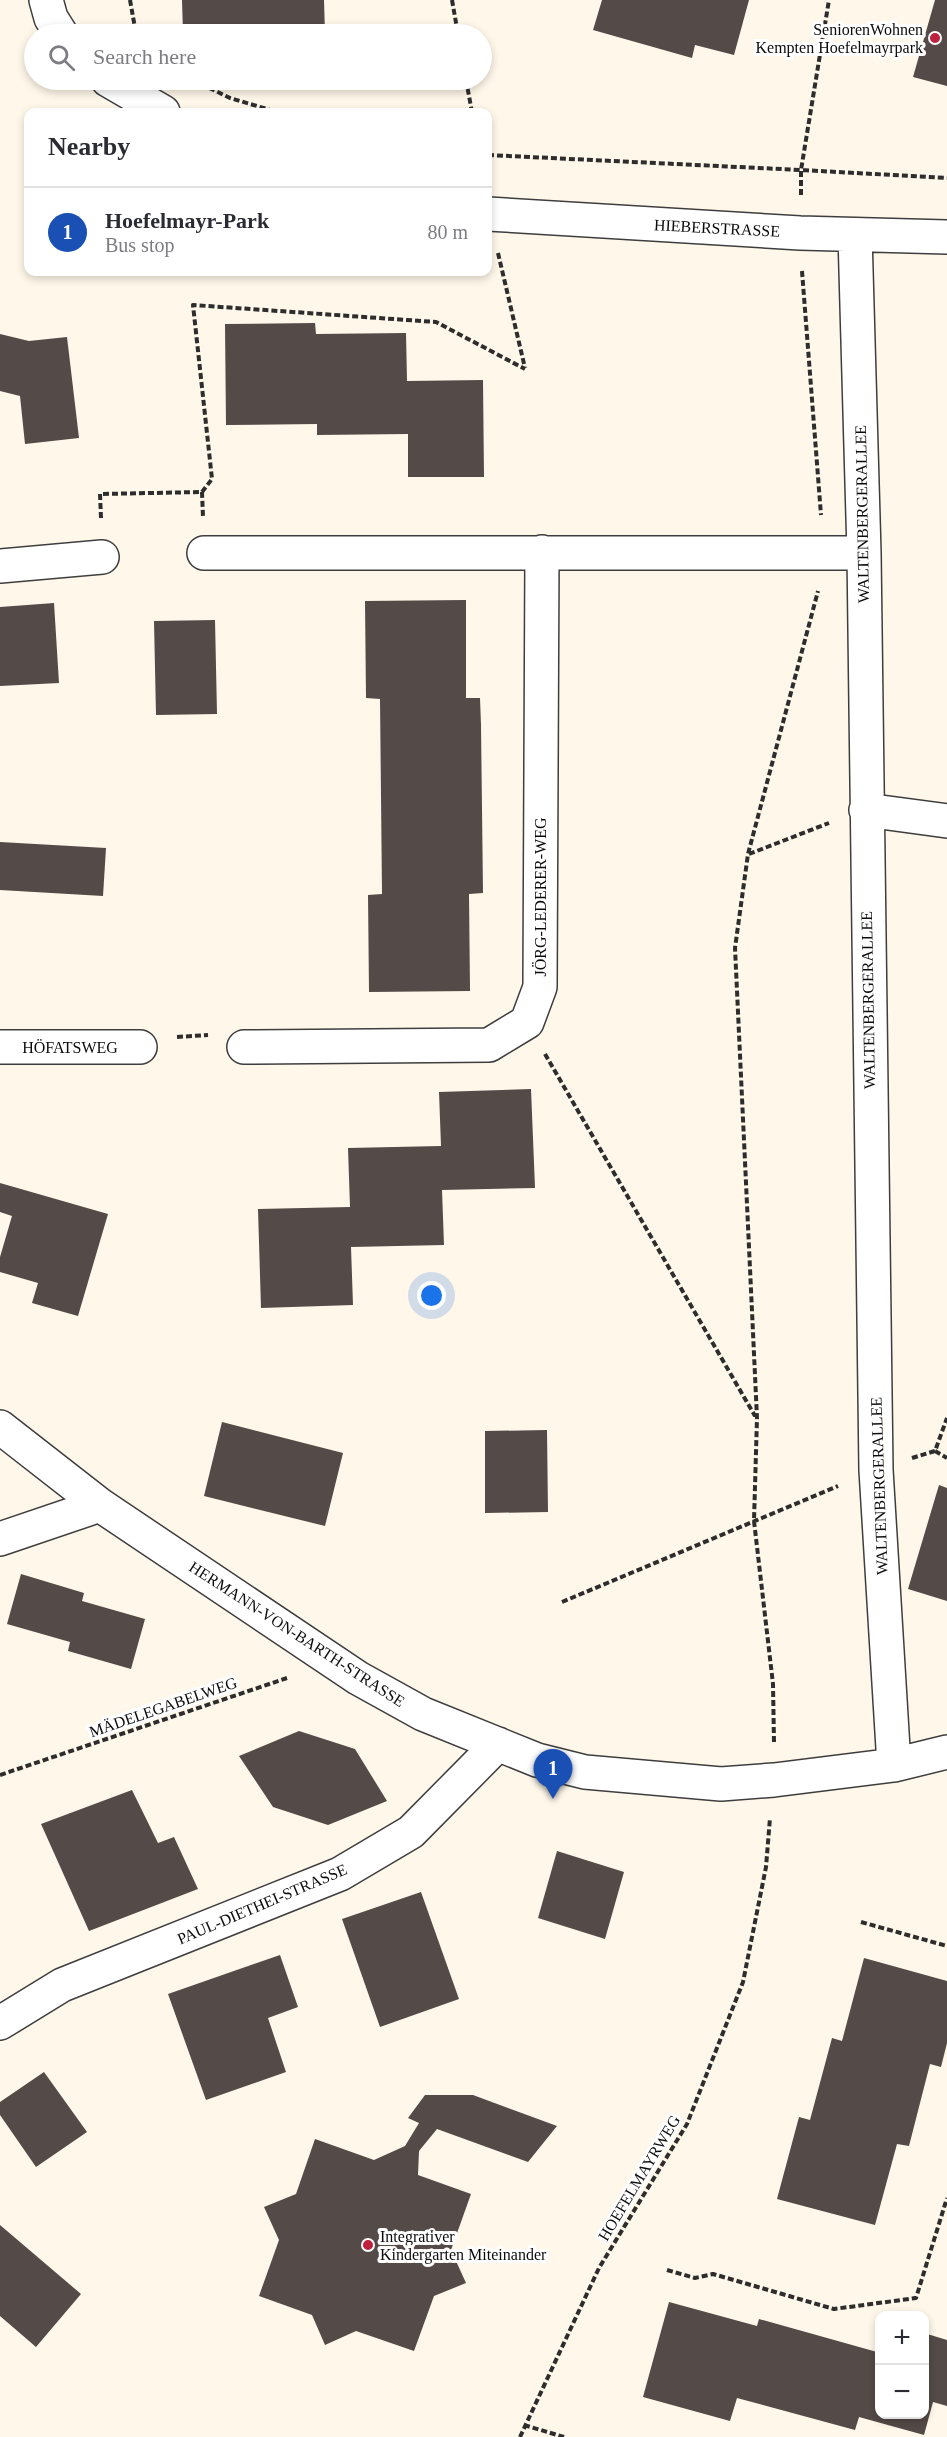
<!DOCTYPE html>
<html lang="en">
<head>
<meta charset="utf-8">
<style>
  :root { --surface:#fff; --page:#f2f2f3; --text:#2b2b33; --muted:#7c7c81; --line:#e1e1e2; --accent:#be203e }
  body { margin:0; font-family:"Times New Roman",serif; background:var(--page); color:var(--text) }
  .controls { position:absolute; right:18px; bottom:18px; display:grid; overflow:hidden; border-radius:12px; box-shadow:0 3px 9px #0003 }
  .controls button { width:54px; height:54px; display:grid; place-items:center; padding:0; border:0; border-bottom:2px solid var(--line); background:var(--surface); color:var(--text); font:30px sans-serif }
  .you { position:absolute; left:432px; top:1296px; width:21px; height:21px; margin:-15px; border:4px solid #fff; border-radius:50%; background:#1a73e8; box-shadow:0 0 0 9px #1a73e833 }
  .badge { display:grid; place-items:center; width:39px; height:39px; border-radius:50%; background:var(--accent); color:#fff; font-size:20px; font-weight:700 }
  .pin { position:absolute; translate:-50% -50px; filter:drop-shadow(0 2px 3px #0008) }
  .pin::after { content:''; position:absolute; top:32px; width:21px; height:18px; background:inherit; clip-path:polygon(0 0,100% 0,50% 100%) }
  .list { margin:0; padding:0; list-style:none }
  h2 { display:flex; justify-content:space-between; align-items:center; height:78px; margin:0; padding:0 24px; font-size:26px }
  h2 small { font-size:20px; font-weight:400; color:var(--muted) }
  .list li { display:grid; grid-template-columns:39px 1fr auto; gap:18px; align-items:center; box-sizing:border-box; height:90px; padding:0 24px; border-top:2px solid var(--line) }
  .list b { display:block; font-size:22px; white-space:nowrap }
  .list p { margin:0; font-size:20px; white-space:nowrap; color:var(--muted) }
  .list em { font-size:20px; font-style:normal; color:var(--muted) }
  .icon { flex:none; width:33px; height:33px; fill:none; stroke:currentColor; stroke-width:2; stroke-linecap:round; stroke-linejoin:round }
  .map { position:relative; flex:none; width:947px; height:2437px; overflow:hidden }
  .search { position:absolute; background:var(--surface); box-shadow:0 3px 9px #0003; left:24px; top:24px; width:468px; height:66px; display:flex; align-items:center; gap:15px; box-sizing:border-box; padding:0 21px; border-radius:33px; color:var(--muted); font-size:22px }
  .panel { position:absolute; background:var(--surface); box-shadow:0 3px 9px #0003; left:24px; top:108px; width:468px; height:168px; border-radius:12px }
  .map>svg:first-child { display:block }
  .building { fill:#544a47 }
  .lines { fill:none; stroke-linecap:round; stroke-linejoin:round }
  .minor-casing { stroke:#3e3e3e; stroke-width:36 }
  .path { stroke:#2d2d2d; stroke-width:4; stroke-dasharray:6 3; stroke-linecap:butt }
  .minor { stroke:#fff; stroke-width:33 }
  .poi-dot { fill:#be203e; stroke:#fff; stroke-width:2 }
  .labels { text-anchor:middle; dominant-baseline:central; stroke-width:6; stroke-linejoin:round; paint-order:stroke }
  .poi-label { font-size:16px; fill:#0b0b0b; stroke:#fff; text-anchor:end }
  .street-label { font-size:16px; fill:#0b0b0b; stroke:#fff }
</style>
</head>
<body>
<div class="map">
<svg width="947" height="2437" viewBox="0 0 947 2437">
  <rect width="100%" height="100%" fill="#fff7e9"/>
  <path class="building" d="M 182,0 L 324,0 L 325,34 L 183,34 Z
    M 602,0 L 749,0 L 734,55 L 695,45 L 692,58 L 593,30 Z
    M 935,0 L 947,0 L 947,86 L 913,77 Z
    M 315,323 L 316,334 L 406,333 L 407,381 L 483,380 L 484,477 L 408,477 L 408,434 L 317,435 L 317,424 L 226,425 L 225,324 Z
    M 0,334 L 29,341 L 67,337 L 79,438 L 25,444 L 20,396 L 0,391 Z
    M 466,600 L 466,698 L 480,698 L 481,725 L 483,893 L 469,894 L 470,991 L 369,992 L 368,895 L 382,894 L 381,796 L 380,699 L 366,698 L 365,601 Z
    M 54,603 L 59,683 L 0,686 L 0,607 Z
    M 215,620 L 217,714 L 156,715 L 154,621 Z
    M 0,842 L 106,848 L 103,896 L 0,890 Z
    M 531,1089 L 535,1188 L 442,1190 L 444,1245 L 351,1247 L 353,1305 L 261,1308 L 258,1209 L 350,1207 L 348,1148 L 441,1146 L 439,1092 Z
    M 0,1183 L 108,1214 L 78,1316 L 32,1303 L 38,1283 L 0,1272 L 0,1257 L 12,1216 L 0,1212 Z
    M 222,1422 L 343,1453 L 325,1526 L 204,1496 Z
    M 547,1430 L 548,1512 L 485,1513 L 485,1431 Z
    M 939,1485 L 947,1488 L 947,1601 L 908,1589 Z
    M 21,1574 L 84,1593 L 82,1601 L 145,1619 L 131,1669 L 68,1651 L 70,1642 L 7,1624 Z
    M 299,1731 L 355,1749 L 387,1801 L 328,1825 L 273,1807 L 239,1756 Z
    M 132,1790 L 158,1843 L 174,1837 L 198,1889 L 89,1931 L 41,1824 Z
    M 557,1851 L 624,1872 L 605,1939 L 538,1918 Z
    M 421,1892 L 459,1999 L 380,2027 L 342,1919 Z
    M 280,1955 L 298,2007 L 268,2018 L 286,2072 L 206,2100 L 168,1994 Z
    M 864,1958 L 947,1981 L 947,2043 L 941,2067 L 930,2064 L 909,2146 L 897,2144 L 875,2225 L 777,2199 L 799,2117 L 810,2120 L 832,2038 L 842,2041 Z
    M 44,2072 L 87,2132 L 36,2167 L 0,2115 L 0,2102 Z
    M 425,2095 L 473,2095 L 557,2126 L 528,2162 L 437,2129 L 419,2151 L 418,2175 L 471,2194 L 451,2250 L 466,2283 L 434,2296 L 414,2351 L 356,2331 L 325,2345 L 312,2315 L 259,2296 L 279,2240 L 264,2207 L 296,2194 L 315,2139 L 374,2160 L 405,2146 L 419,2123 L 408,2118 Z
    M 0,2225 L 81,2294 L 36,2347 L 0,2316 Z
    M 669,2302 L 757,2326 L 759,2319 L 877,2352 L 880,2344 L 880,2414 L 924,2414 L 924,2333 L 947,2340 L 947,2406 L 933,2402 L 924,2435 L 859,2417 L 855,2430 L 737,2398 L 730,2421 L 643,2397 Z"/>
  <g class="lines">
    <defs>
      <path id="minor" d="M 46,0 L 51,18 L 61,34
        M 108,80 L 163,112
        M 488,214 L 800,233 L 947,237
        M 855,235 L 864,553 L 876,1470 L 894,1765
        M 204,553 L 864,553
        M 0,566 L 102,557
        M 866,810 L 947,821
        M 0,1047 L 140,1047
        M 244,1047 L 489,1045 L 527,1022 L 540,987 L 542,552
        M 0,1427 L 100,1505 L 358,1678 L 423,1714 L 537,1760 L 585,1772 L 721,1784 L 774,1780 L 894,1765 L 947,1752
        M 0,1539 L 100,1505
        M 0,2023 L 62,1985 L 340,1874 L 411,1832 L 498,1744"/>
    </defs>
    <use href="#minor" class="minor-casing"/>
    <path class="path" d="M 130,0 L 135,28 L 142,34
      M 452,0 L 458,34
      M 193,80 L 230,98 L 277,112
      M 466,80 L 472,112
      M 488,155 L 801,170 L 829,0
      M 801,195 L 801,170 L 947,178
      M 498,253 L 525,368
      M 802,271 L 821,515
      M 202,492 L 212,479 L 193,305 L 436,322 L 525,369
      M 101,518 L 100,494 L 202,492 L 203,517
      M 749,854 L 829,823
      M 177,1037 L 208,1035
      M 545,1054 L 755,1416
      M 935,1451 L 947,1458
      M 912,1458 L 935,1451 L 947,1418
      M 562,1602 L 838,1486
      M 774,1742 L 773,1684 L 754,1521 L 757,1418 L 735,948 L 748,854 L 818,591
      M 0,1775 L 287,1678
      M 861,1922 L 947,1946
      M 667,2270 L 695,2278 L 713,2274 L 834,2309 L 916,2298 L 947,2198
      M 524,2425 L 564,2437
      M 520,2437 L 599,2268 L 687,2124 L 743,1982 L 766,1867 L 770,1818"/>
    <use href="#minor" class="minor"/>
  </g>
  <g class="poi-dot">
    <circle cx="935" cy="38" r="6"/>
    <circle cx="368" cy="2245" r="6"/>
  </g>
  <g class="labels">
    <g class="poi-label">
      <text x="923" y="29">SeniorenWohnen<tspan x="923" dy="18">Kempten Hoefelmayrpark</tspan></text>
      <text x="380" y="2236" text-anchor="start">Integrativer<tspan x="380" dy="18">Kindergarten Miteinander</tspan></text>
    </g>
    <g class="street-label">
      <text transform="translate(717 228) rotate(3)">HIEBERSTRASSE</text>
      <text transform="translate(862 514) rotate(-91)">WALTENBERGERALLEE</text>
      <text transform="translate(540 897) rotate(-90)">JÖRG-LEDERER-WEG</text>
      <text transform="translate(868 1000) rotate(-91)">WALTENBERGERALLEE</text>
      <text x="70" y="1047">HÖFATSWEG</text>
      <text transform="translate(879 1486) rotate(-92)">WALTENBERGERALLEE</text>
      <text transform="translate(297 1634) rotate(33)">HERMANN-VON-BARTH-STRASSE</text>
      <text transform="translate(163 1707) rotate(-19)">MÄDELEGABELWEG</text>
      <text transform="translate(262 1904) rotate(-23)">PAUL-DIETHEI-STRASSE</text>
      <text transform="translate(639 2178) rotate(-59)">HOEFELMAYRWEG</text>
    </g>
  </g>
</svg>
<div class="controls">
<button>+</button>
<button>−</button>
</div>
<div class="you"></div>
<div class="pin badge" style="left:553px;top:1799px;background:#1a4fb4">1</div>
<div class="search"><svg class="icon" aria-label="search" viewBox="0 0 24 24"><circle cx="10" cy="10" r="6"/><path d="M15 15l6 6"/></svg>Search here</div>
<section class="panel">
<h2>Nearby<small></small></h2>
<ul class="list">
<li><span class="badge" style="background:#1a4fb4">1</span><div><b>Hoefelmayr-Park</b><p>Bus stop</p></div><em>80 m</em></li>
</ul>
</section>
</div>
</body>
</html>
